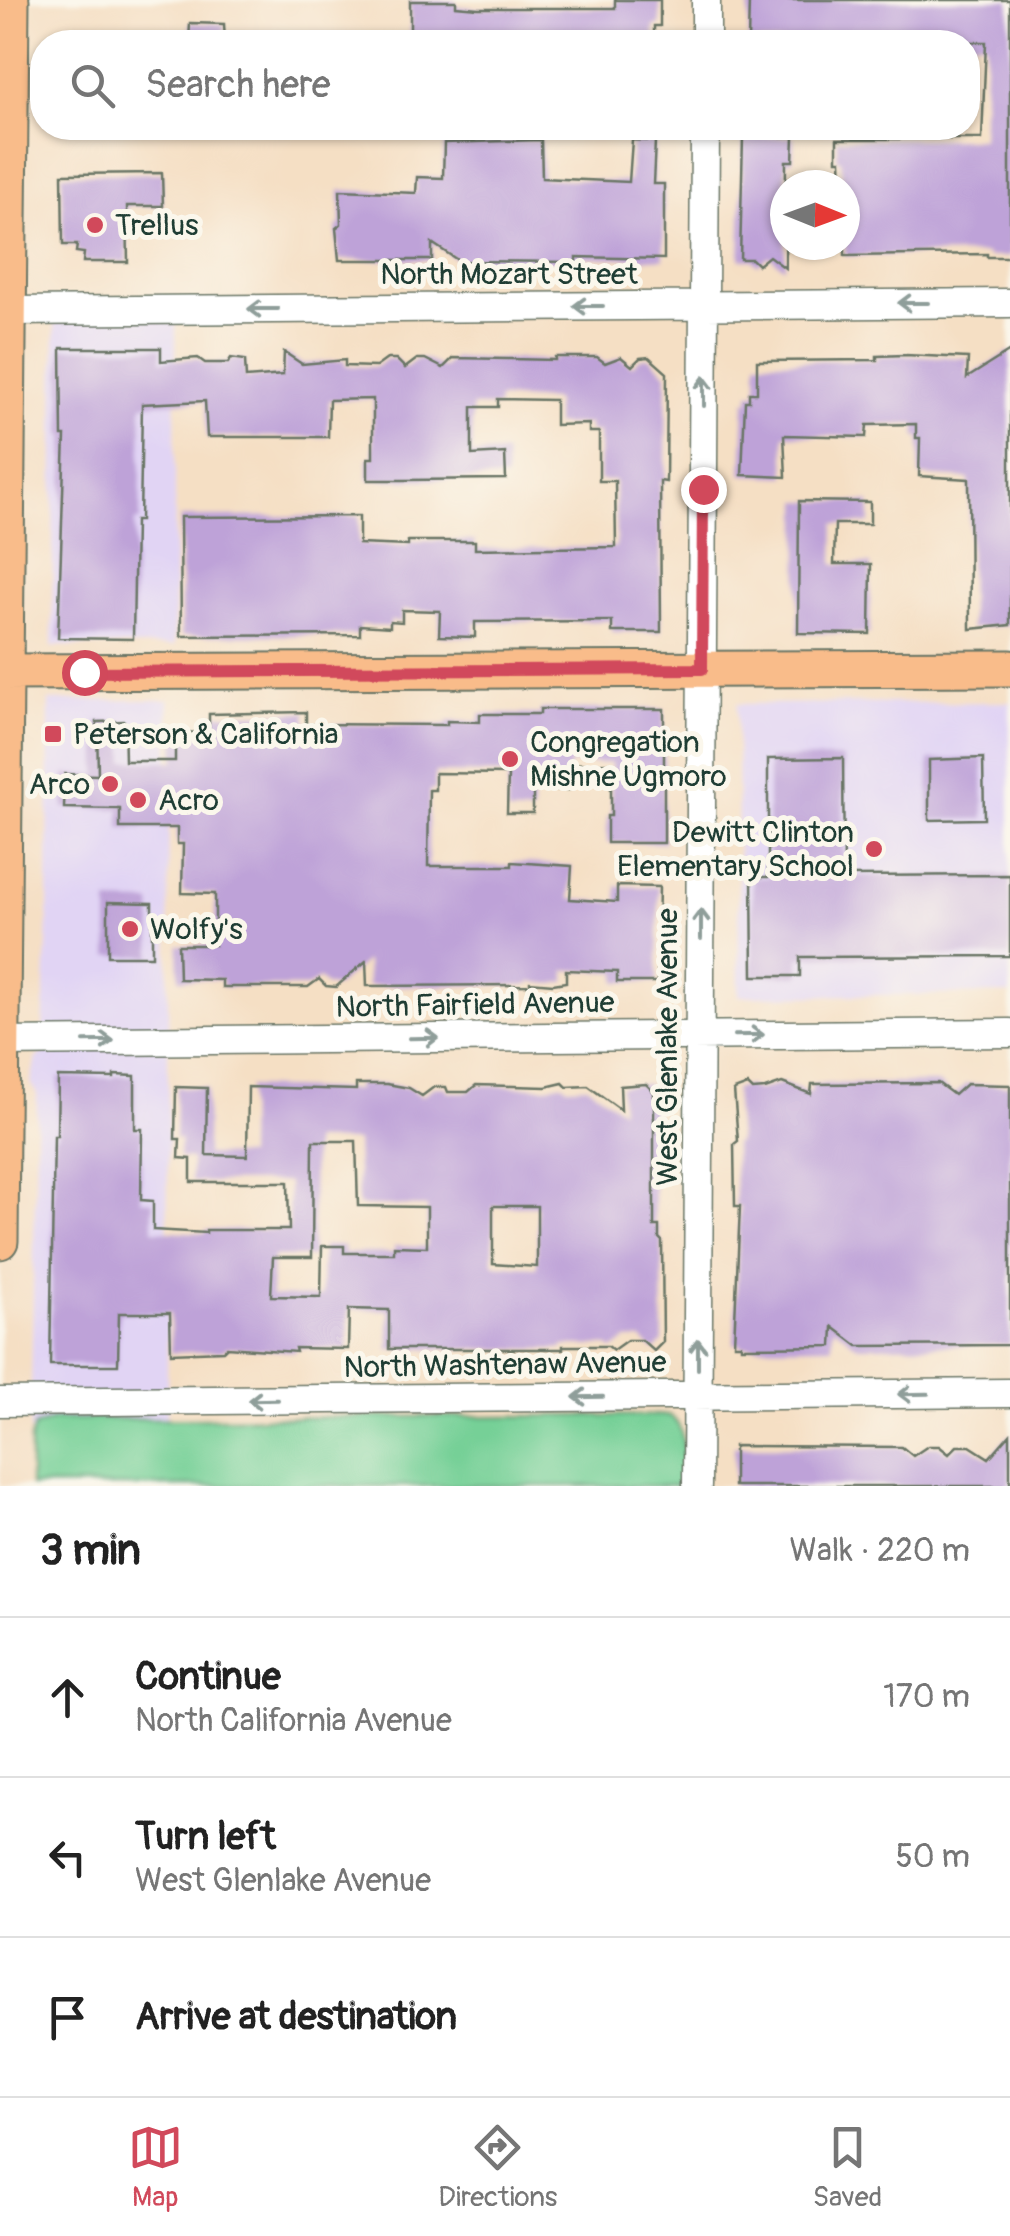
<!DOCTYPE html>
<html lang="en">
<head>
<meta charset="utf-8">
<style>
  :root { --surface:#fff; --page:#f2f2f2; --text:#222; --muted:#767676; --line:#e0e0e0; --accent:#d1495b }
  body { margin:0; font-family:Pangolin,sans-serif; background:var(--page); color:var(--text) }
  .compass { position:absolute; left:770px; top:170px; width:90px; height:90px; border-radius:50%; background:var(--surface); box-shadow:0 2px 8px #0004; rotate:91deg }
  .stop { position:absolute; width:30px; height:30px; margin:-22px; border:8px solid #d1495b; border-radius:50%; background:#fff }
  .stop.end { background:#d1495b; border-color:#fff; box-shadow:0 2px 10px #0008 }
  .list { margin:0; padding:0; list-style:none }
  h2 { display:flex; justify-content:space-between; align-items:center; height:130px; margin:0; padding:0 40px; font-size:42px }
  h2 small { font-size:32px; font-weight:400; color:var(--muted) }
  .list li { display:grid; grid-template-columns:65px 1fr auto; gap:30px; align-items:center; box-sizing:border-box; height:160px; padding:0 40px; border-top:2px solid var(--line) }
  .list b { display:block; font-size:38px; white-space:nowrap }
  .list p { margin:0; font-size:32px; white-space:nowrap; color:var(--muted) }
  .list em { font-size:32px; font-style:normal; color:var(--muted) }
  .icon { flex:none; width:55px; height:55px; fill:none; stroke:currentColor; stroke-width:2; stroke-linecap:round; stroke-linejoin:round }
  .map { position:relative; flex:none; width:1010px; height:1486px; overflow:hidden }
  .search { position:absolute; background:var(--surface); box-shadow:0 2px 8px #0004; left:30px; right:30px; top:30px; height:110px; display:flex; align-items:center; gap:25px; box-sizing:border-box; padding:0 35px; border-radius:40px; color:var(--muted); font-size:38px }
  .sheet { height:610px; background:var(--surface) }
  nav { display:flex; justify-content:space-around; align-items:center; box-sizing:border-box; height:140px; border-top:2px solid var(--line); background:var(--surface); font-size:28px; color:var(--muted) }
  nav a { display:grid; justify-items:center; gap:5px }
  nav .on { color:var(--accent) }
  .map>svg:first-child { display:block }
  .built { fill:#e1d4f4 }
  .green { fill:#76d097; stroke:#4a8666; stroke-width:2.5 }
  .building { fill:#bea2d8; fill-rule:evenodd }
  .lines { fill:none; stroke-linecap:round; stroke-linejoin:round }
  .minor-casing { stroke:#6a7666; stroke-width:31 }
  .major-casing { stroke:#6a7666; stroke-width:39 }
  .minor { stroke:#fff; stroke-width:28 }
  .major { stroke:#f9bc8a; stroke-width:35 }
  .oneway { stroke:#8f9e9a }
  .route { stroke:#d1495b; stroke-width:12 }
  .poi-dot { fill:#d1495b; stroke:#fbf7ec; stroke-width:4 }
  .labels { text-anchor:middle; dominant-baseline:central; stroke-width:10; stroke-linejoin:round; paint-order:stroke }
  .poi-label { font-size:30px; fill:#1f3d34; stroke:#fbf7ec; text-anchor:start }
  .street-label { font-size:30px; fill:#1f3d34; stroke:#fbf7ec }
</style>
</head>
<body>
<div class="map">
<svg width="1010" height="1486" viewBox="0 0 1010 1486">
  <rect width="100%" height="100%" fill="#fbf7ec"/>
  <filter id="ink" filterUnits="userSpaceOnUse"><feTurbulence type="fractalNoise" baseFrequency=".01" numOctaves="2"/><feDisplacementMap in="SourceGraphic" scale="20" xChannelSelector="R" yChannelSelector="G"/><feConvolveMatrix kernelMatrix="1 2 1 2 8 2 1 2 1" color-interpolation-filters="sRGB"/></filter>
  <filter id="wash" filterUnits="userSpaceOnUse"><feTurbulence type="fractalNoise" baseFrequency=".0048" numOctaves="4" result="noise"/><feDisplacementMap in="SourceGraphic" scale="40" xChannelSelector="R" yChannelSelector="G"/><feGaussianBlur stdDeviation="2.25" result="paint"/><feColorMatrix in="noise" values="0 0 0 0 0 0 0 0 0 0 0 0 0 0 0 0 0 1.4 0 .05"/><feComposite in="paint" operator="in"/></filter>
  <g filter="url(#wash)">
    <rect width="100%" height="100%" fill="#f5dfc4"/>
    <path class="built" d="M 176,316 L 174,646 L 52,646 L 55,318 Z
      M 169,700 L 167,1418 L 54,1419 L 34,1427 L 30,1439 L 37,1094 L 31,1082 L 36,1058 L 42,1053 L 48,917 L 49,701 Z
      M 1010,702 L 1010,994 L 739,996 L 737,704 Z"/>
    <path class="green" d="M 669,1415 C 690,1428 682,1464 682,1486 L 30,1486 L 30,1439 L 34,1427 L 54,1419 Z"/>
    <g id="blocks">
      <path class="building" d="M 615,0 L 660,0 L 660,26 L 654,26 L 654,42 L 484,42 L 484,40 L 410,42 L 410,1 L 456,1 L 456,6 L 478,8 L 615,8 Z
        M 749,0 L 1010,0 L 1010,257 L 987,257 L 987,254 L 845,256 L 845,185 L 842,185 L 841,160 L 837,160 L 837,139 L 982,139 L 986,42 L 748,42 Z
        M 190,23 L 224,24 L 225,42 L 189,42 Z
        M 743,137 L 794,137 L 793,161 L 786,161 L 785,268 L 769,256 L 758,265 L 752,259 L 740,259 Z
        M 541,140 L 542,178 L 629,182 L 632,140 L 655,141 L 653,184 L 664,184 L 664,259 L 576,257 L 576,262 L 459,261 L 432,243 L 432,260 L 339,260 L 336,228 L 341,224 L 340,190 L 416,193 L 417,177 L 443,178 L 444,143 Z
        M 162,173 L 163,206 L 127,206 L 128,262 L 83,262 L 84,253 L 76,252 L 77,245 L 63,245 L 62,174 Z
        M 61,348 L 161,348 L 161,361 L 198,358 L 205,363 L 228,363 L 231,358 L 245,360 L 246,378 L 283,375 L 284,352 L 302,364 L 345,360 L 345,366 L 376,367 L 387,359 L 396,359 L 405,368 L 417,359 L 425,359 L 443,368 L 453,358 L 555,360 L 555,357 L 597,357 L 605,363 L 621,357 L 632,366 L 640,358 L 649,357 L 667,373 L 666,482 L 660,481 L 661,632 L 612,632 L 612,621 L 475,622 L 475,637 L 439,636 L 440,611 L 402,610 L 402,622 L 390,621 L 390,627 L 360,625 L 360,635 L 181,636 L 180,517 L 359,516 L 359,544 L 408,546 L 408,541 L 475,541 L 475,549 L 616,547 L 615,481 L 599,481 L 599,432 L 589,432 L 589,424 L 555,425 L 555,400 L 498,399 L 498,407 L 472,407 L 472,455 L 505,453 L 506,479 L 402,480 L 368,480 L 368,458 L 373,458 L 373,399 L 329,400 L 328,437 L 207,437 L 205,401 L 142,404 L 140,521 L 135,521 L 133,639 L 58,638 L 65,436 L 62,436 Z
        M 1010,351 L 1010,625 L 970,629 L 969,479 L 919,476 L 920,438 L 916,438 L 916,424 L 867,425 L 866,437 L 784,435 L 786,477 L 742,475 L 745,401 L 749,401 L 749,393 L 757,393 L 757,361 L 877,360 L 877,356 L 905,355 L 968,358 L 967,378 Z
        M 799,501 L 870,502 L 870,524 L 835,524 L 834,564 L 871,564 L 870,634 L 798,633 Z
        M 540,709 L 664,709 L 664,843 L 607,843 L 607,816 L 611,816 L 611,763 L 569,764 L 569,790 L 533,790 L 533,813 L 507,813 L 508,774 L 435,773 L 435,790 L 429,790 L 428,866 L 512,866 L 512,862 L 572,866 L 570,899 L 617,902 L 617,886 L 659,887 L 657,982 L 617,982 L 617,972 L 566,970 L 566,982 L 553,984 L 530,982 L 530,985 L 367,986 L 366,961 L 336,987 L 326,986 L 319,979 L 308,987 L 222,987 L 222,980 L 179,979 L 178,945 L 215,945 L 215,894 L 182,893 L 183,844 L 177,844 L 177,828 L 120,828 L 120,809 L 64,808 L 65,774 L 98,775 L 97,722 L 124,721 L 125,761 L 175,761 L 175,732 L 209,733 L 209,714 L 306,712 L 306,724 L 447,725 L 447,721 L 480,722 L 480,714 L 540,714 Z
        M 843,758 L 844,876 L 1010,875 L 1010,956 L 800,957 L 800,976 L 753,976 L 752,877 L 768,877 L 768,759 Z
        M 983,758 L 984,819 L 929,820 L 929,760 Z
        M 108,902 L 152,903 L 152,956 L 108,956 Z
        M 114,1075 L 135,1076 L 135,1129 L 142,1129 L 141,1200 L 153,1201 L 153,1230 L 206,1233 L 206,1230 L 289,1230 L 288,1182 L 191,1182 L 191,1159 L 179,1158 L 180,1139 L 175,1139 L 176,1087 L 207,1088 L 206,1155 L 247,1156 L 248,1087 L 356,1090 L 356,1084 L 387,1084 L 409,1088 L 422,1096 L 434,1087 L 446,1087 L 448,1092 L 468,1092 L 476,1085 L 546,1087 L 563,1083 L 567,1087 L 588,1086 L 621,1110 L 620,1086 L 646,1084 L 654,1092 L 654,1226 L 659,1226 L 659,1238 L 662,1241 L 663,1342 L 654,1351 L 642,1340 L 627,1340 L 613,1350 L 608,1346 L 563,1346 L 563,1349 L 389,1349 L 389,1310 L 349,1309 L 348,1349 L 295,1348 L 296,1352 L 227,1347 L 223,1351 L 171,1353 L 170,1313 L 119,1313 L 118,1365 L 50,1365 L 54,1136 L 57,1136 L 58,1077 L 114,1078 ZM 313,1141 L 356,1141 L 358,1206 L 427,1207 L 427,1247 L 394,1246 L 394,1253 L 344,1253 L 344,1246 L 322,1246 L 321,1297 L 271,1296 L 273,1257 L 312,1257 ZM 493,1206 L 537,1206 L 537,1267 L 493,1264 Z
        M 782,1083 L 811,1094 L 812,1084 L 938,1083 L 954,1095 L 966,1084 L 1010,1085 L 1010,1345 L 858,1346 L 833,1327 L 832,1346 L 741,1347 L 741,1344 L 734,1344 L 740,1206 L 735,1206 L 734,1144 L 738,1141 L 734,1090 L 748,1085 L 753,1090 L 765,1089 Z
        M 1010,1434 L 1010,1486 L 734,1486 L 734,1446 L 902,1447 L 913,1456 L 928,1446 L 939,1446 L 949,1454 L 957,1446 L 970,1446 L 989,1458 Z"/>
    </g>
  </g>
  <g filter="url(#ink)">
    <use href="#blocks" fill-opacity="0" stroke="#6a7666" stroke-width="2.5"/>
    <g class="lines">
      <defs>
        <path id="minor" d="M 706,42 L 706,0
          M 9,311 L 1010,303
          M 0,1042 L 1010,1033
          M 0,1402 L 1010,1393
          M 697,1486 L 705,128"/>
        <path id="major" d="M 0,672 L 1010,668
          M 0,1241 L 11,0"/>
      </defs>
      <use href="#minor" class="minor-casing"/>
      <use href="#major" class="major-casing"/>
      <use href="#minor" class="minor"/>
      <use href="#major" class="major"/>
    </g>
    <defs><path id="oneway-shaft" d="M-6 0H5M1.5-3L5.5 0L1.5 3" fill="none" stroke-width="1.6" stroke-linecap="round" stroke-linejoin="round" transform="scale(2.5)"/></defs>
    <g class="oneway">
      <use href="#oneway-shaft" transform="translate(913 303) rotate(180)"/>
      <use href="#oneway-shaft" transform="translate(588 306) rotate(180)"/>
      <use href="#oneway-shaft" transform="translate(263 309) rotate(180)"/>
      <use href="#oneway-shaft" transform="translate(704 391) rotate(-90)"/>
      <use href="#oneway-shaft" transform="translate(701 924) rotate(-90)"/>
      <use href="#oneway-shaft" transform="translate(749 1035) rotate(-1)"/>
      <use href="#oneway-shaft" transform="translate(424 1038) rotate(-1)"/>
      <use href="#oneway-shaft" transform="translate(99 1041) rotate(-1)"/>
      <use href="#oneway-shaft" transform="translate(698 1354) rotate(-90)"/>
      <use href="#oneway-shaft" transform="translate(913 1394) rotate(179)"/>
      <use href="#oneway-shaft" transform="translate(588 1397) rotate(179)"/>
      <use href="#oneway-shaft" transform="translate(263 1400) rotate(179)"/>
    </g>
  </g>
  <g class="lines" filter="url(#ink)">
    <path class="route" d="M 84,672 L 702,669 L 703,489"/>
  </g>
  <g class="poi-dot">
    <circle cx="95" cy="225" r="10"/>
    <rect x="43" y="724" width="20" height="20" rx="5"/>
    <circle cx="510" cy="759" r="10"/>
    <circle cx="110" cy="784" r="10"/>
    <circle cx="138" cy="800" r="10"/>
    <circle cx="874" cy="849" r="10"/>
    <circle cx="130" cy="929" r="10"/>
  </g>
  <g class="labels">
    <g class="poi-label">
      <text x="115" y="225">Trellus</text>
      <text x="73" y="734">Peterson &amp; California</text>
      <text x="530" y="742">Congregation<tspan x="530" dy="34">Mishne Ugmoro</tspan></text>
      <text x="90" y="784" text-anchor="end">Arco</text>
      <text x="158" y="800">Acro</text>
      <text x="854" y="832" text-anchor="end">Dewitt Clinton<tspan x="854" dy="34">Elementary School</tspan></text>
      <text x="150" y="929">Wolfy's</text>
    </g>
    <g class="street-label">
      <text x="509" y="274">North Mozart Street</text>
      <text transform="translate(475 1005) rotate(-1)">North Fairfield Avenue</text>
      <text transform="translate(667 1047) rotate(-90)">West Glenlake Avenue</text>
      <text transform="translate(505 1365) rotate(-1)">North Washtenaw Avenue</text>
    </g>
  </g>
</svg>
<svg class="compass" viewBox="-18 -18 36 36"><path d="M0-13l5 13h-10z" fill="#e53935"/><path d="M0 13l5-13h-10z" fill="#767676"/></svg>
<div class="stop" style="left:84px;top:672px"></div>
<div class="stop end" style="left:703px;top:489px"></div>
<div class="search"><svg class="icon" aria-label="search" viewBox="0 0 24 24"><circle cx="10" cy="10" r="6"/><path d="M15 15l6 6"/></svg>Search here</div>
</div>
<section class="sheet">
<h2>3 min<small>Walk · 220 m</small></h2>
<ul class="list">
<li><svg class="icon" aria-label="ahead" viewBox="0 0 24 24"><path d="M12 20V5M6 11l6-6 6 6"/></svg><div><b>Continue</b><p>North California Avenue</p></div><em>170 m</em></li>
<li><svg class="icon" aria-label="left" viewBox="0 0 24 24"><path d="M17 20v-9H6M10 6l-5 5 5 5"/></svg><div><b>Turn left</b><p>West Glenlake Avenue</p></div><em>50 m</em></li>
<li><svg class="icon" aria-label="arrive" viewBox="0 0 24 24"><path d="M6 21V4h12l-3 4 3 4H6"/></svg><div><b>Arrive at destination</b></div></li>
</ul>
</section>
<nav>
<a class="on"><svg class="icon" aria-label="map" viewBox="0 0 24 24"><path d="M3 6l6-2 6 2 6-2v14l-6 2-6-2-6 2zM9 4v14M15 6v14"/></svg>Map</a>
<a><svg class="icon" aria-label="directions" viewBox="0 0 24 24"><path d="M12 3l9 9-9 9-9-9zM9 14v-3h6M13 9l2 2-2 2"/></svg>Directions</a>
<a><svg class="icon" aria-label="saved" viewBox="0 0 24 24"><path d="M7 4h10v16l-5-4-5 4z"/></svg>Saved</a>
</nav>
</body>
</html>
